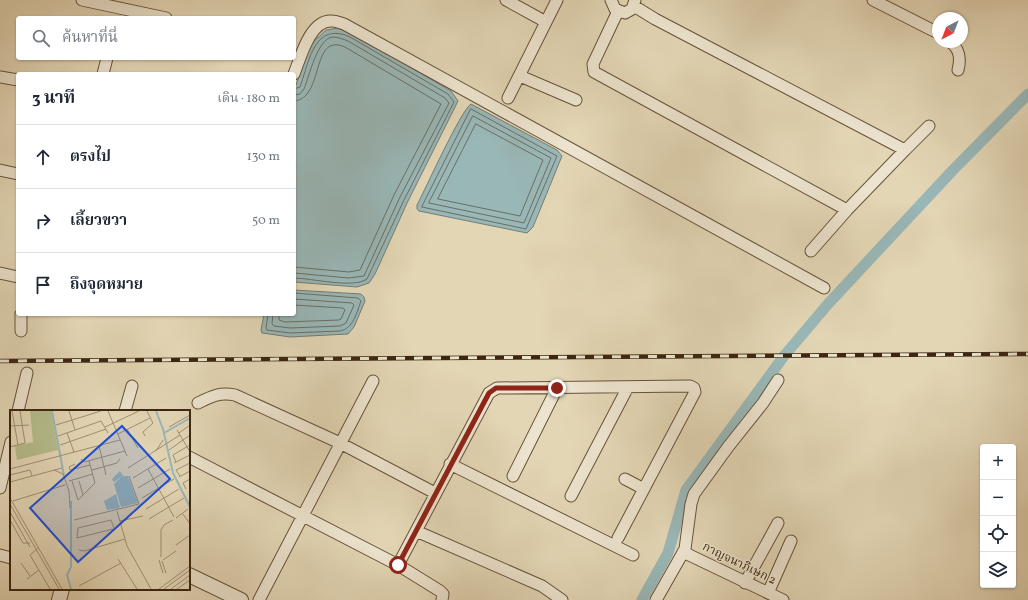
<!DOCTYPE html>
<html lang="th">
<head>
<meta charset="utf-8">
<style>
  :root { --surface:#fff; --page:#f2f2f3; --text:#1f2937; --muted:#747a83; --line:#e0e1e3 }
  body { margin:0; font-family:Vollkorn,"Noto Serif Thai",serif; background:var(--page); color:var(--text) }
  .controls { position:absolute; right:12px; bottom:12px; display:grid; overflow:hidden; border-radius:4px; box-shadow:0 1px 3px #0004 }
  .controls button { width:36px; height:36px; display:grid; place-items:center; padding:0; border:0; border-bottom:1px solid var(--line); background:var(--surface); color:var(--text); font:20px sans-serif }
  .compass { position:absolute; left:932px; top:12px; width:36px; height:36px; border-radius:50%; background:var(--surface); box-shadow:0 1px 3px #0004; rotate:222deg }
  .stop { position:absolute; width:12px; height:12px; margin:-9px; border:3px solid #8f2418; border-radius:50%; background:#fff }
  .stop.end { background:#8f2418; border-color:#fff; box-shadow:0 1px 4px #0008 }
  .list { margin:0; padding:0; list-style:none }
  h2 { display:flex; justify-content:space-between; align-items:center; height:52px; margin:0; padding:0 16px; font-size:17px }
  h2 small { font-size:13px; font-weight:400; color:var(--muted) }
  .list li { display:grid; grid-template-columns:26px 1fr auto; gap:12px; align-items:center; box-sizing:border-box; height:64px; padding:0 16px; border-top:1px solid var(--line) }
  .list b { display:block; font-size:15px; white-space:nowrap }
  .list em { font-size:13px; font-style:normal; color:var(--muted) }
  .icon { flex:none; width:22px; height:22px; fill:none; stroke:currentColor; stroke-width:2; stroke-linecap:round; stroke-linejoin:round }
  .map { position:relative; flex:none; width:1028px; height:600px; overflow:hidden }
  .search { position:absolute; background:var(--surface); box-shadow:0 1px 3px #0004; left:16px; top:16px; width:280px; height:44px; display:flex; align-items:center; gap:10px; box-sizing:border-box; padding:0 14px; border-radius:4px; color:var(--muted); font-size:15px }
  .panel { position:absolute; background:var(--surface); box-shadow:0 1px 3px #0004; left:16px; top:72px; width:280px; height:244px; border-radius:4px }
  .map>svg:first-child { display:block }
  .water { fill:#99b7b7; stroke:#747d75 }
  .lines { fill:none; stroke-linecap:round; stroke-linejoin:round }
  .shore { stroke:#6a6e64; stroke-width:1 }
  .canal { stroke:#99b7b7; stroke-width:11 }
  .minor-casing { stroke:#66523a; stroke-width:13 }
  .tertiary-casing { stroke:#66523a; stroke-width:16 }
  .minor { stroke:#ede4cf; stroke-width:11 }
  .tertiary { stroke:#ede4cf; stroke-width:14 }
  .rail-casing { stroke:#3c2611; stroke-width:4.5 }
  .rail { stroke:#ede4cf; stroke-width:3; stroke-dasharray:9; stroke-linecap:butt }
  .route { stroke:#8f2418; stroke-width:5 }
  .labels { text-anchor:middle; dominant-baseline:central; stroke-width:3; stroke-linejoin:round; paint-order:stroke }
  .street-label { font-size:12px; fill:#3c2611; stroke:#ede4cf }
  .inset-river { fill:none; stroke:#99b7b7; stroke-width:2 }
  .inset-road { fill:none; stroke:#a09073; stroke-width:1 }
  .view { fill:#1d4ed8; fill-opacity:0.15; stroke:#1d4ed8; stroke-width:2 }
  .inset-edge { fill:none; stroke:#3c2611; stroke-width:2 }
</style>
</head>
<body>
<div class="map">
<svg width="1028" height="600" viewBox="0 0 1028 600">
  <rect width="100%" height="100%" fill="#e3d6b5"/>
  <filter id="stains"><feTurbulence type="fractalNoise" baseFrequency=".005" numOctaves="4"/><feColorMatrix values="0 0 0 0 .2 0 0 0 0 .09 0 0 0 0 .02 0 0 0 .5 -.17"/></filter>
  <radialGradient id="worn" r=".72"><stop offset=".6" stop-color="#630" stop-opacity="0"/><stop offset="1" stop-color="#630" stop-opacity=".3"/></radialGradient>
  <path class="water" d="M 337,28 L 352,33 L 451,91 L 458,101 L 408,201 L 375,274 L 369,283 L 357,287 L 294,282 L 294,90 L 311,44 L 326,30 Z
    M 471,104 L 557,150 L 562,156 L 533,227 L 527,233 L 419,211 L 417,209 L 417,205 C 425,190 461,110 471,104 Z
    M 294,290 L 361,294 L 364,297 L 365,301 L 354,327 L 348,334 L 290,337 L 262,333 L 261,330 L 264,314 L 294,314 Z"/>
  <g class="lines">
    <path class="shore" d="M 294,89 L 300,87 C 309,62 314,21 350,37 L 448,94 L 454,102 L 404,200 L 367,279 C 353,289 311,278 294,278
      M 294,95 L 300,94 L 304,89 C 309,77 317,40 332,37 C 338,37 343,39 348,41 L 445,98 L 449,103 L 400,197 L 364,276 L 349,278 L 294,273
      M 294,101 C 325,99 310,32 345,47 L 441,104 L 394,195 L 360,270 L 349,272 L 294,267
      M 471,109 L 557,156 L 526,229 L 422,207 Z
      M 473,116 L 551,158 L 524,223 L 429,203 Z
      M 476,124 L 543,160 L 520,216 L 438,199 Z
      M 268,314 L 266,328 L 267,330 L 290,333 L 340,331 C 353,329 357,312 361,301 L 358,298 L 294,293
      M 273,314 L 272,324 L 274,326 L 290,328 L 340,326 L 346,323 L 354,305 L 352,303 L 294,299
      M 279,314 L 279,320 L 285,322 L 339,320 L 341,319 L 345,310 L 343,308 L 294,305"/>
    <path class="canal" d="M 642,600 L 668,553 L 686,490 L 784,356 L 828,304 L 953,170 L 1028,94"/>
    <defs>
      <path id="minor" d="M 82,0 L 166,18
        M 506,0 L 546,22
        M 611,0 L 615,9 L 625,13 L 632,9 L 635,0
        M 873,0 L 938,33
        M 618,11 L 593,64 L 594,72 L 847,210 L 905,150 L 655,19 L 634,6
        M 950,42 C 960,49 961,58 958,70
        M 103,74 L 107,58
        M 294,74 C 300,59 310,19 332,21 C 336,21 340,23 344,24 L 824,288
        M 520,76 L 576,100
        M 0,77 L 18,80
        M 508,98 L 557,0
        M 905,150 L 929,126
        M 0,170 L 18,174
        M 811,251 L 847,210
        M 0,273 L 18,277
        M 21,314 L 21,331
        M 198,403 C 212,396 220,392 235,395 L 340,443 L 435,493
        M 18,411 L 27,373
        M 125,411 L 132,386
        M 189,457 L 398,565 L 440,591 L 443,594 L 442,600
        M 450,464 L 633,555
        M 513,476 L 557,388
        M 625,479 L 644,489
        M 0,488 L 11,442
        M 571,496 L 628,387
        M 416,531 L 542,586 L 562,600
        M 683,552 L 783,600
        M 0,555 L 11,558
        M 398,565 L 489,393 L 497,388 L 690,386 L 694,388 L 695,392 L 618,538
        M 745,583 L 778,523
        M 768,593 L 791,541
        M 259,600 L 373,381
        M 656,600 L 685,549 L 691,504 L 694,494 L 728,447 L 763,403 L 778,380"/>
      <path id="tertiary" d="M 189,575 L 241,600
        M 59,600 L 62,589"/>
    </defs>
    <use href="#minor" class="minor-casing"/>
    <use href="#tertiary" class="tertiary-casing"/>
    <use href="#minor" class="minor"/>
    <use href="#tertiary" class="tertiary"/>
    <defs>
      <path id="rail" d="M 0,361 L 1028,354"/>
    </defs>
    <use href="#rail" class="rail-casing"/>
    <use href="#rail" class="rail"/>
  </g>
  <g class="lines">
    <path class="route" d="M 398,565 L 489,393 L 496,388 L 557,388"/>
  </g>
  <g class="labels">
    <g class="street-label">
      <text transform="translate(739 564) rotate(26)">กาญจนาภิเษก 2</text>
    </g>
  </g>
  <g transform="translate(10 410)">
    <rect width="180" height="180" fill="#e3d6b5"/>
    <path d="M 20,1 L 41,1 L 48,40 L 7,50 L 5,36 L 23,32 Z" fill="#b5bd8c"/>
    <path d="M 110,61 L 113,66 L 118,66 L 128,93 L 111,97 L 104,74 L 112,66 L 104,72 L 102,69 ZM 106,84 L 110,98 L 97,100 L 94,91 Z" fill="#99b7b7"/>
    <path class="inset-river" d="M 42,1 L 54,66M 146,1 L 153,19 L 163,63 L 180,97M 154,23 L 180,8M 61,91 L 61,157 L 57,165 L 61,179"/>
    <path class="inset-road" d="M 2,1 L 8,35M 59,1 L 65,20M 98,1 L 117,46M 46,15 L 91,1M 0,16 L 19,15M 95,17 L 129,1M 159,17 L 180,5M 117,19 L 128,38M 167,20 L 180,42M 57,23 L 64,42M 169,23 L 180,15M 108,24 L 140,8M 48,26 L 91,11 L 98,23M 135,26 L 133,22 L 143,13 L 137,1M 50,35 L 96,19M 89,36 L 96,65M 0,37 L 15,33 L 10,1M 159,40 L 180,25M 146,41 L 153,30M 71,49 L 74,52 L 115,41M 166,52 L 163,45 L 180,35M 164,53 L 180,45M 65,54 L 59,57 L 60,60 L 80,55M 118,58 L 170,25M 0,59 L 110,30M 138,59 L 164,107M 44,60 L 53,64 L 59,81 L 60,98M 82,60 L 107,53 L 110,49M 0,65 L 20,60 L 22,66M 170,66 L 166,60 L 180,53M 169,67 L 180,61M 123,68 L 156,48M 59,71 L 83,64M 62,71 L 68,90 L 85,73 L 79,51M 69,71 L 73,85M 0,72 L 52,58M 128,78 L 160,59M 176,79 L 173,73 L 180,69M 0,88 L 52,179M 132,88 L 164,69M 3,91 L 55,75M 0,94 L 49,179M 136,99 L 169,79M 107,101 L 117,136 L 141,179M 0,102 L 20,137M 173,104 L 180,114M 166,108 L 178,99M 139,109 L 174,88M 0,110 L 13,133 L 20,133M 64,110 L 129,94 L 119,66M 110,111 L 133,106M 103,119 L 67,128 L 68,118 L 101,110 L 104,118M 166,135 L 180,125M 28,138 L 20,145 L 40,179M 69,140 L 74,141 L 115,129M 151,147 L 151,120 L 154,115 L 163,110M 108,149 L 127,179M 149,150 L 153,163M 153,150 L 166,141M 152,151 L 156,163M 11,153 L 20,166M 17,169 L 29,160M 69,176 L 111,153M 149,179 L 180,156M 154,179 L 180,160M 161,179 L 180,165M 167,179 L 180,170"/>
    <path class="view" d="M 112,16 L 160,69 L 68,152 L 20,98 Z"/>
    <rect width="180" height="180" class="inset-edge"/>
  </g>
  <rect width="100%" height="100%" filter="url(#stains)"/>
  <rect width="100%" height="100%" fill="url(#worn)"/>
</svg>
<div class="controls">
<button>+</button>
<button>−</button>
<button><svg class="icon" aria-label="locate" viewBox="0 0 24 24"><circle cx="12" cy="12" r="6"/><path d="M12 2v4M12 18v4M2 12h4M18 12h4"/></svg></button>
<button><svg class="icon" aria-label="layers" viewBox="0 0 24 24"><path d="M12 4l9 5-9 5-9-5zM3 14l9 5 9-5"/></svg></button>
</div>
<svg class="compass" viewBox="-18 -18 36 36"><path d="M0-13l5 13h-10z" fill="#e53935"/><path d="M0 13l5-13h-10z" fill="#747a83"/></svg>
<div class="stop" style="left:398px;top:565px"></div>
<div class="stop end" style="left:557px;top:388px"></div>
<div class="search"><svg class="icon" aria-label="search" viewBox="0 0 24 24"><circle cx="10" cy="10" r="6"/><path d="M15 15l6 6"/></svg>ค้นหาที่นี่</div>
<section class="panel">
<h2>3 นาที<small>เดิน · 180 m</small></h2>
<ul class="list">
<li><svg class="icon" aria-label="ahead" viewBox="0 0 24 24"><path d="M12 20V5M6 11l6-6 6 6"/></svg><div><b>ตรงไป</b></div><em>130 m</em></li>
<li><svg class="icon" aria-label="right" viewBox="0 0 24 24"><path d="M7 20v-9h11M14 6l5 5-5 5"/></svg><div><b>เลี้ยวขวา</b></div><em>50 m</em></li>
<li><svg class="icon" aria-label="arrive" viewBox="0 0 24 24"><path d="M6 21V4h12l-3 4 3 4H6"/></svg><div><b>ถึงจุดหมาย</b></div></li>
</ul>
</section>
</div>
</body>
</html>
